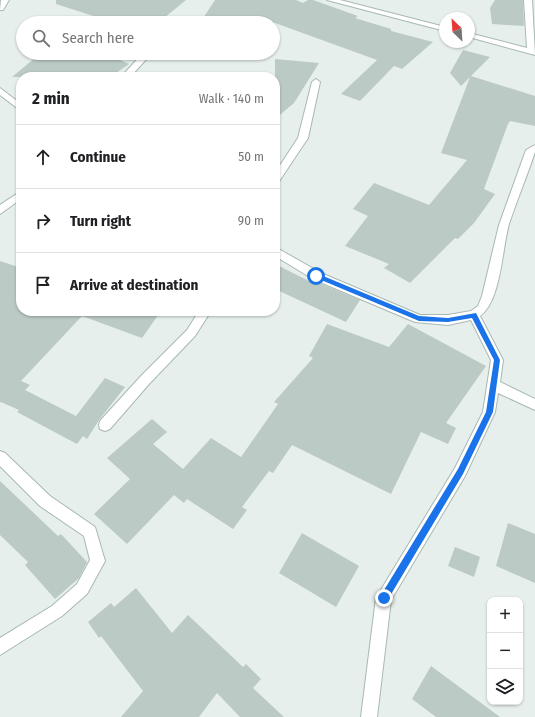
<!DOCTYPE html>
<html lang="en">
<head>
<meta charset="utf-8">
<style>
  :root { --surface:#fff; --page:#f6f6f6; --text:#202124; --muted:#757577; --line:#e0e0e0 }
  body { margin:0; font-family:"Fira Sans Condensed",sans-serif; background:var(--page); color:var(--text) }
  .controls { position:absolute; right:12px; bottom:12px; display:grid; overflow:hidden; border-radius:8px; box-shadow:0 1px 3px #0004 }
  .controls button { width:36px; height:36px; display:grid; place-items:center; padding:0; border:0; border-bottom:1px solid var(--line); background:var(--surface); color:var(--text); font:20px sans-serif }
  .compass { position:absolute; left:439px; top:12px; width:36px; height:36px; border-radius:50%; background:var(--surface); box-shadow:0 1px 3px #0004; rotate:335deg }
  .stop { position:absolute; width:12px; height:12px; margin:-9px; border:3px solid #1a73e8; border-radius:50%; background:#fff }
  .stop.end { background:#1a73e8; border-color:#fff; box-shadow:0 1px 4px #0008 }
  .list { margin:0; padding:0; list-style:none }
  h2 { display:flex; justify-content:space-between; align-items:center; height:52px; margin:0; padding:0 16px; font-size:17px }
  h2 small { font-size:13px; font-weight:400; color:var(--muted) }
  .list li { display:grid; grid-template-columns:26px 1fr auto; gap:12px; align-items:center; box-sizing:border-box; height:64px; padding:0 16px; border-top:1px solid var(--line) }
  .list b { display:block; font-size:15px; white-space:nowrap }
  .list em { font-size:13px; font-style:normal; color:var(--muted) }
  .icon { flex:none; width:22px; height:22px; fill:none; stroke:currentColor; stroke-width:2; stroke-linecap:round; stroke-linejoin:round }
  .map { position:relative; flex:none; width:535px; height:717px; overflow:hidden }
  .search { position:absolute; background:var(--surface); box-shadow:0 1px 3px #0004; left:16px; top:16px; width:264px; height:44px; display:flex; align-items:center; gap:10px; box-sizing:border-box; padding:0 14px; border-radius:22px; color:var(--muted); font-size:15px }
  .panel { position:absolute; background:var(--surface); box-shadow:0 1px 3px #0004; left:16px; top:72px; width:264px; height:244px; border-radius:16px }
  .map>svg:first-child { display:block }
  .building { fill:#bbcac4 }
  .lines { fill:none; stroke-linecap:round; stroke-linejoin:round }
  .street-casing { stroke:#a8b8b2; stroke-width:2 }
  .street { fill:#fff; fill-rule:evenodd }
  .route { fill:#1a73e8 }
</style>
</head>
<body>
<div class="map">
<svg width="535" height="717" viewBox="0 0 535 717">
  <rect width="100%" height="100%" fill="#e6efeb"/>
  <path class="building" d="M 56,0 L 186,0 L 158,23 L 115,23 L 56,4 Z
    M 215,0 L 296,0 L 303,3 L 308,0 L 313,0 L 358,16 L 355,18 L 391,29 L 391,31 L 433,42 L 402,69 L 394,66 L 360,101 L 341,94 L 377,60 L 275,23 L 200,23 Z
    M 495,0 L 523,0 L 524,26 L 492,24 L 490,8 Z
    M 463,50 L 490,57 L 471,76 L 535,96 L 535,126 L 510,121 L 508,124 L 484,189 L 495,194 L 474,223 L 458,239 L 455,238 L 410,283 L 384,268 L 389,264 L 345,246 L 368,216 L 353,209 L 374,183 L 429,205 L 467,160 L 441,153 L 470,77 L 461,86 L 450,73 Z
    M 41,53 L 131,53 L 120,60 L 129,64 L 110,77 L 12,77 Z
    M 275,59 L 319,63 L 294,103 L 275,119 Z
    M 0,261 L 21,268 L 21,311 L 161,311 L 142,338 L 82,316 L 21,381 L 30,385 L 25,390 L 76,416 L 105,378 L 125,387 L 99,420 L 87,439 L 83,436 L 77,444 L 17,412 L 19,410 L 1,402 L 0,403 Z
    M 275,264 L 313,283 L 314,281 L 360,300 L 346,322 L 275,289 Z
    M 327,324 L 389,347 L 408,324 L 486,366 L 446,423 L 456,428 L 448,444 L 421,432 L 391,494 L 292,445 L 273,473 L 269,471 L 242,507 L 247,510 L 233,529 L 187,499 L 184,503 L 174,495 L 127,544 L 94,514 L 130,479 L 107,458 L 152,419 L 167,432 L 153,444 L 183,469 L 211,438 L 241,457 L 278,404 L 274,402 L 313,358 L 309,356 Z
    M 0,481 L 58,536 L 61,534 L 87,562 L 79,578 L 55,599 L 25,565 L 28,562 L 0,535 Z
    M 508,523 L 535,534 L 535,583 L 496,566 Z
    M 302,533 L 359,566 L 336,607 L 279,573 Z
    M 455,547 L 480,557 L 474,577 L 448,566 Z
    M 136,588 L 172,633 L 188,615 L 243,667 L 246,664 L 261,679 L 253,688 L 284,717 L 240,717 L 217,693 L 199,717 L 121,717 L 143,691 L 101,636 L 99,638 L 88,622 L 111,603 L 114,607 Z
    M 431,666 L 500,717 L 436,717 L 412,699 Z"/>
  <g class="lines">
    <defs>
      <path id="street" d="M 1,0 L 9,0 L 3,10 L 0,10 Z
        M 327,0 L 340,0 L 445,27 L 445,31 Z
        M 524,0 L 532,0 L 535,55 L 469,37 L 469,33 L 527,48 Z
        M 143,53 L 152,53 L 130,77 L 121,77 Z
        M 316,79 L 320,82 L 308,138 L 278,183 L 275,184 L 275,173 L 298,138 L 312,82 Z
        M 0,88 L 21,104 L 21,111 L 0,95 Z
        M 535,145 L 535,152 C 527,176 517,200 509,224 C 502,249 501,301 480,316 L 503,360 L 500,382 L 535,399 L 535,410 L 498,393 L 495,412 L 465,476 L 391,600 L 377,717 L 361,717 L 376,598 L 455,468 L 483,412 L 491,360 L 471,320 L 448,325 L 415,322 L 313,279 L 275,256 L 275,247 L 321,273 L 420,315 L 448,315 L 471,311 L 478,306 L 482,296 L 499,225 L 526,150 Z
        M 21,191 L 21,199 L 0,214 L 0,205 Z
        M 199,311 L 211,311 L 195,336 L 149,384 L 110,429 L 105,431 L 100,429 L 99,425 L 100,421 L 141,376 L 187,330 Z
        M 0,451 L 5,453 L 50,496 L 95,527 L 105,561 L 87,594 L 62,616 L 0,655 L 0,638 L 52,606 L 77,584 L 90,560 L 84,536 L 40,506 L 0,466 Z"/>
    </defs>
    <use href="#street" class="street-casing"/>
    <use href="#street" class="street"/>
  </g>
  <path class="route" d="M 316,273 L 419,316 L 448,318 L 476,313 L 500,360 L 493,412 L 463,474 L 387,601 L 384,602 L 380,598 L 381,595 L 458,469 L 486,412 L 494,360 L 472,318 L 448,322 L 419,321 L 314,277 L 314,274 Z"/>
</svg>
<div class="controls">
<button>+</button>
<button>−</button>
<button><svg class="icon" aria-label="layers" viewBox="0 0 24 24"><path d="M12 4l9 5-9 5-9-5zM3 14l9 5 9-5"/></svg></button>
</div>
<svg class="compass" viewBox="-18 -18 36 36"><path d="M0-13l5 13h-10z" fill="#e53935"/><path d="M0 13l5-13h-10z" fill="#757577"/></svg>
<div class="stop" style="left:316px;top:276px"></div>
<div class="stop end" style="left:384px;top:598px"></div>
<div class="search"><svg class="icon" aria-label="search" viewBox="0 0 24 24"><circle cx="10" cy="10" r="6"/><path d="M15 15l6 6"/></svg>Search here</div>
<section class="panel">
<h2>2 min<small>Walk · 140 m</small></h2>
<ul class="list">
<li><svg class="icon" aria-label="ahead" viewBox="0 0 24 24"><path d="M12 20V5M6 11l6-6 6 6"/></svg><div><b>Continue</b></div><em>50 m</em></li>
<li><svg class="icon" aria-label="right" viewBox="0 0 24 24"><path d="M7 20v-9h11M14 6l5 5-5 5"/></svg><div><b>Turn right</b></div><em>90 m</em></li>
<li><svg class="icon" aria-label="arrive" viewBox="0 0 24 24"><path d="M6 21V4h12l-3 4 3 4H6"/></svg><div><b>Arrive at destination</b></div></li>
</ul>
</section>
</div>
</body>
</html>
